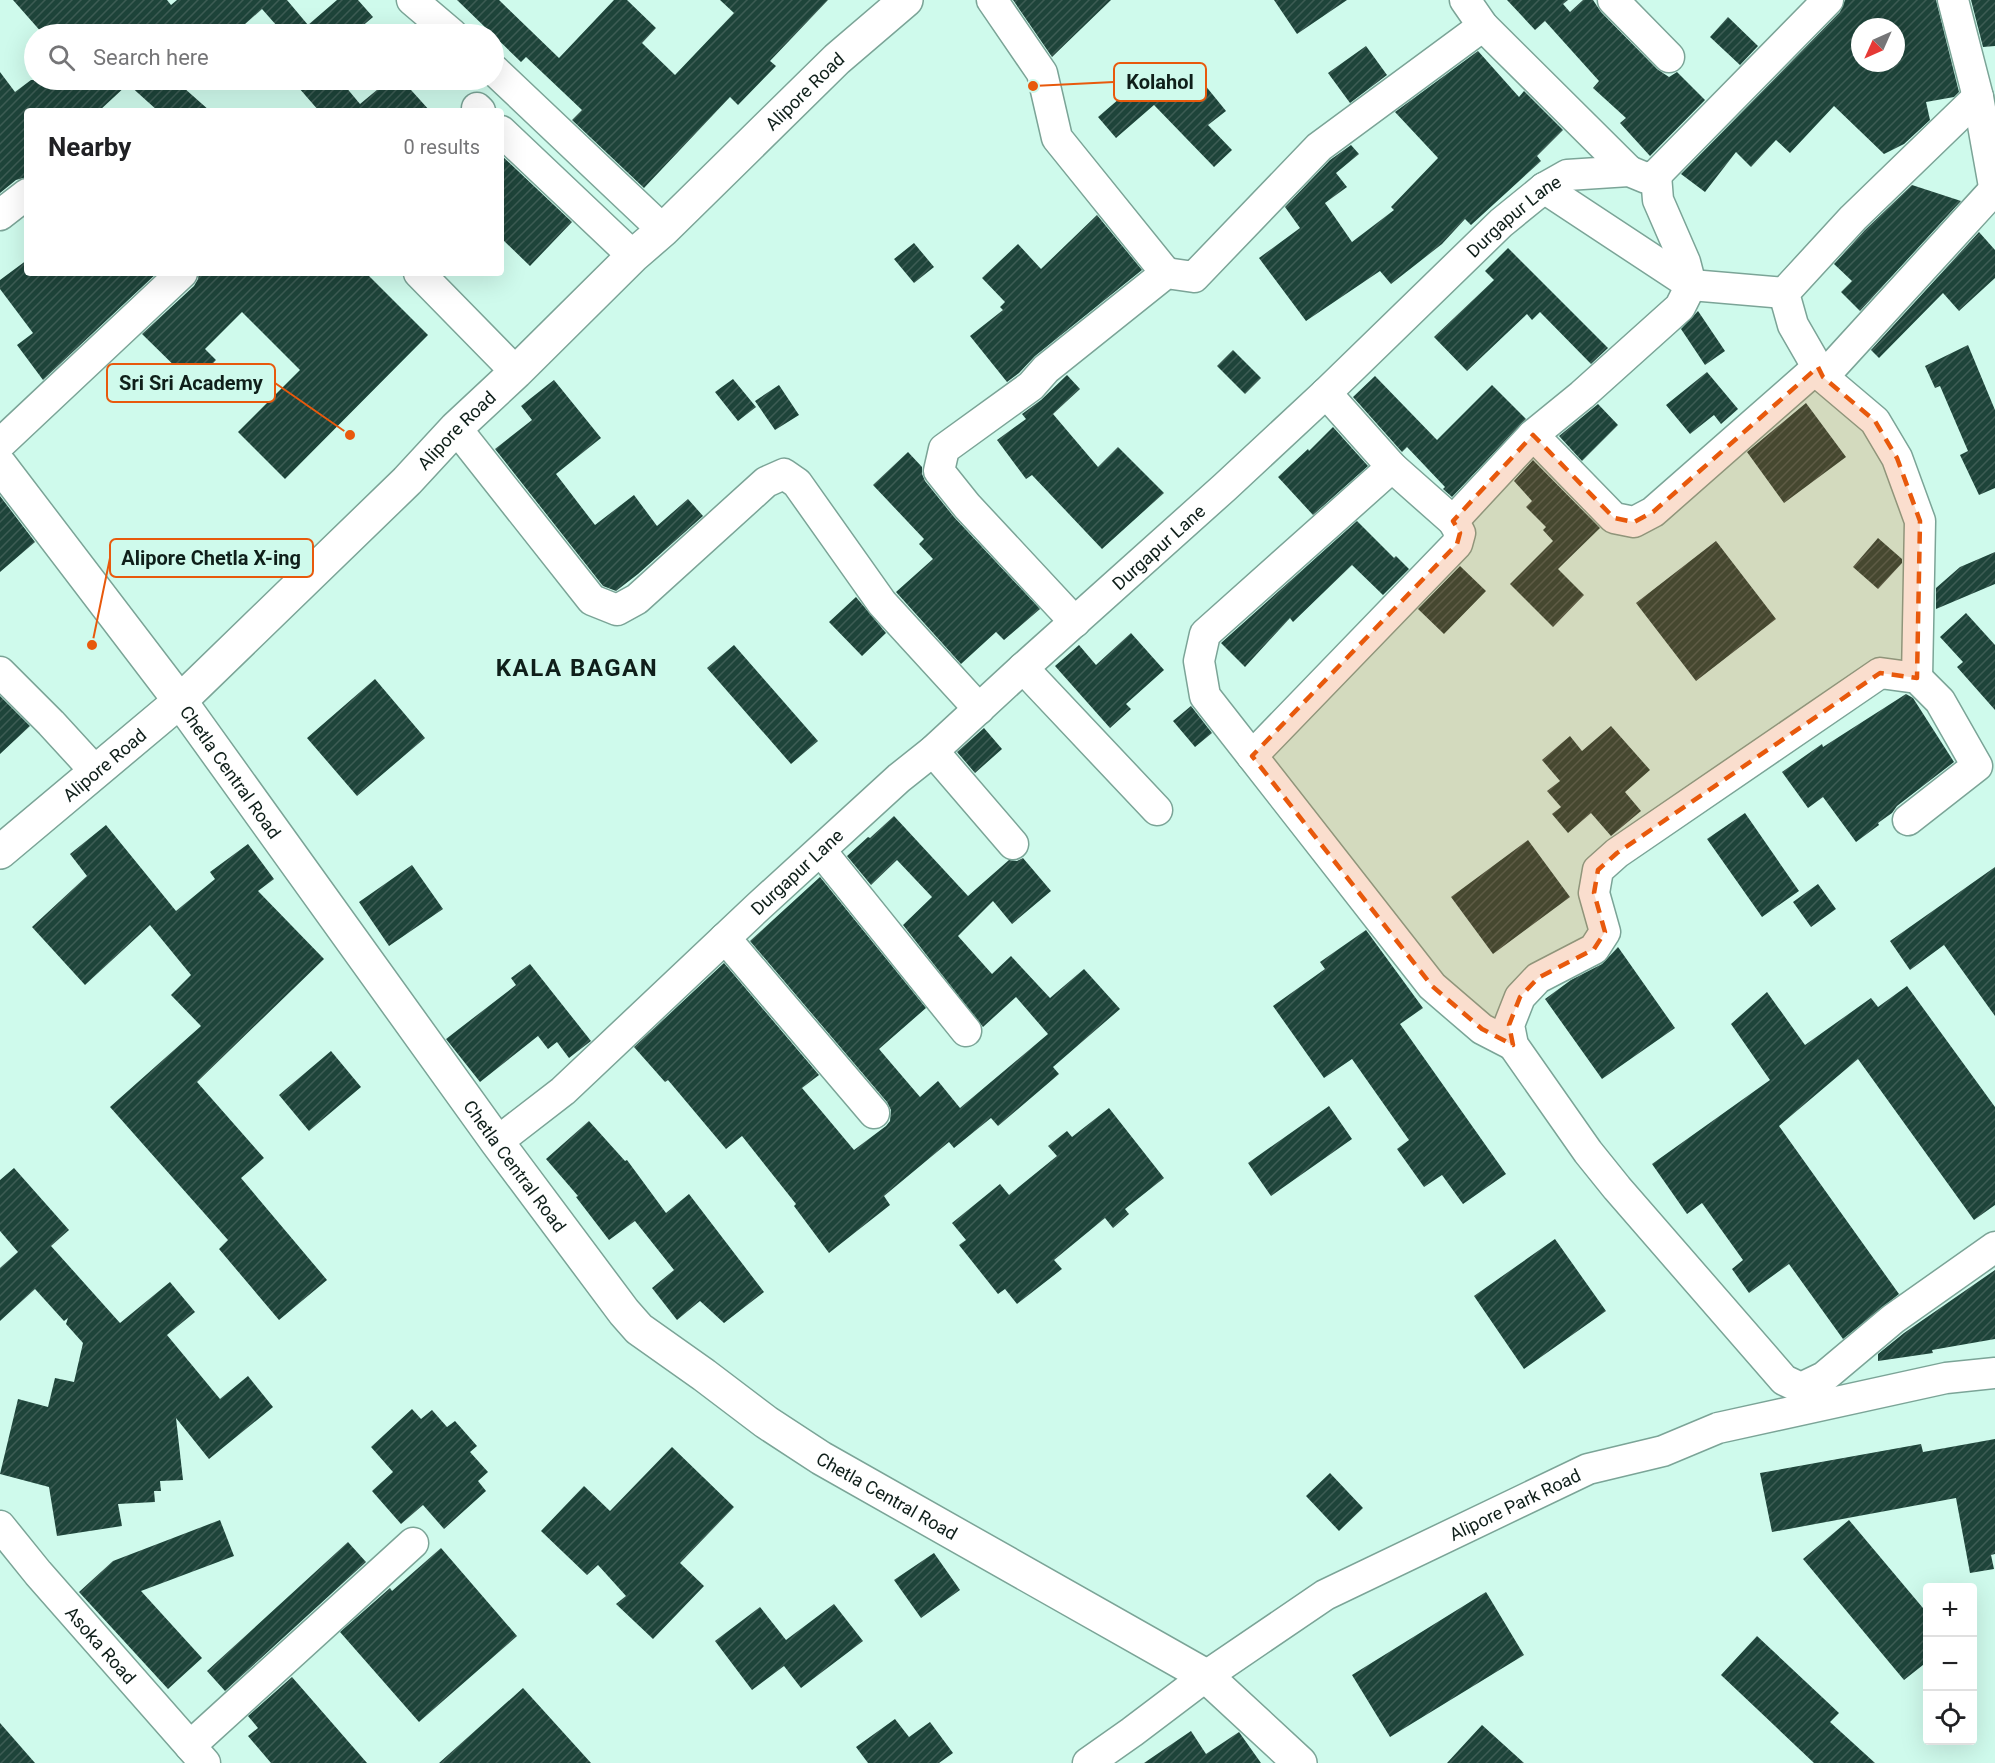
<!DOCTYPE html>
<html lang="en">
<head>
<meta charset="utf-8">
<style>
  :root { --surface:#fff; --page:#f6f6f6; --text:#202124; --muted:#757577; --line:#e0e0e0 }
  body { margin:0; font-family:Roboto,sans-serif; background:var(--page); color:var(--text) }
  .controls { position:absolute; right:18px; bottom:18px; display:grid; overflow:hidden; border-radius:6px; box-shadow:0 6px 24px #0002 }
  .controls button { width:54px; height:54px; display:grid; place-items:center; padding:0; border:0; border-bottom:2px solid var(--line); background:var(--surface); color:var(--text); font:30px sans-serif }
  .compass { position:absolute; left:1851px; top:18px; width:54px; height:54px; border-radius:50%; background:var(--surface); box-shadow:0 6px 24px #0002; rotate:225deg }
  .list { margin:0; padding:0; list-style:none }
  h2 { display:flex; justify-content:space-between; align-items:center; height:78px; margin:0; padding:0 24px; font-size:26px }
  h2 small { font-size:20px; font-weight:400; color:var(--muted) }
  .icon { flex:none; width:33px; height:33px; fill:none; stroke:currentColor; stroke-width:2; stroke-linecap:round; stroke-linejoin:round }
  .map { position:relative; flex:none; width:1995px; height:1763px; overflow:hidden }
  .search { position:absolute; background:var(--surface); box-shadow:0 6px 24px #0002; left:24px; top:24px; width:480px; height:66px; display:flex; align-items:center; gap:15px; box-sizing:border-box; padding:0 21px; border-radius:33px; color:var(--muted); font-size:22px }
  .panel { position:absolute; background:var(--surface); box-shadow:0 6px 24px #0002; left:24px; top:108px; width:480px; height:168px; border-radius:6px }
  .map>svg:first-child { display:block }
  .building { fill:url(#building-hatch); fill-rule:evenodd }
  .lines { fill:none; stroke-linecap:round; stroke-linejoin:round }
  .minor-casing { stroke:#7ba497; stroke-width:33 }
  .major-casing { stroke:#7ba497; stroke-width:36 }
  .minor { stroke:#fff; stroke-width:30 }
  .major { stroke:#fff; stroke-width:33 }
  .marked { fill:#e8590c; fill-opacity:0.2; stroke:#e8590c; stroke-width:4.5; stroke-dasharray:12 8; stroke-linejoin:round }
  .labels { text-anchor:middle; dominant-baseline:central; stroke-width:6; stroke-linejoin:round; paint-order:stroke }
  .street-label { font-size:18px; fill:#0f1f1a; stroke:#cffaec }
  .district-label { font-size:24px; font-weight:bold; letter-spacing:1.5px; fill:#0f1f1a; stroke:#cffaec }
  .leader { fill:none; stroke:#e8590c; stroke-width:2 }
  .callout-dot { fill:#e8590c; stroke:#cffaec; stroke-width:2 }
  .callout { fill:#cffaec; stroke:#e8590c; stroke-width:2 }
  .callout-label { font-size:20px; text-anchor:middle; font-weight:bold; fill:#0f1f1a }
</style>
</head>
<body>
<div class="map">
<svg width="1995" height="1763" viewBox="0 0 1995 1763">
  <defs>
    <pattern id="building-hatch" width="6" height="6" patternUnits="userSpaceOnUse" patternTransform="scale(1.5)"><rect width="6" height="6" fill="#1e443a"/><path d="M-1 1l2-2M0 6l6-6M5 7l2-2" fill="none" stroke="#3d5c54"/></pattern>
  </defs>
  <rect width="100%" height="100%" fill="#cffaec"/>
  <path class="building" d="M 13,0 L 167,0 L 171,5 L 177,0 L 287,0 L 308,25 L 337,0 L 358,0 L 373,17 L 353,34 L 284,34 L 262,9 L 234,34 L 214,34 L 211,32 L 211,34 L 43,34 Z
    M 457,0 L 499,0 L 559,58 L 614,0 L 627,0 L 656,28 L 642,43 L 675,75 L 734,13 L 720,0 L 828,0 L 770,61 L 776,66 L 738,105 L 730,97 L 644,188 L 572,120 L 582,110 L 526,57 L 521,62 Z
    M 1013,0 L 1111,0 L 1052,57 Z
    M 1274,0 L 1347,0 L 1297,34 Z
    M 1507,0 L 1568,0 L 1563,4 L 1570,12 L 1583,0 L 1593,0 L 1601,12 L 1657,69 L 1669,77 L 1677,72 L 1705,100 L 1650,156 L 1620,123 L 1626,118 L 1593,88 L 1599,81 L 1545,21 L 1535,30 Z
    M 1845,0 L 1936,0 L 1959,92 L 1954,97 L 1926,102 L 1930,120 L 1904,144 L 1884,154 L 1834,106 L 1790,153 L 1776,140 L 1751,167 L 1736,152 L 1705,192 L 1681,174 L 1840,12 ZM 1860,27 L 1896,27 L 1896,63 L 1860,63 Z
    M 1971,0 L 1995,0 L 1995,46 L 1983,47 Z
    M 1728,17 L 1758,46 L 1740,65 L 1710,37 Z
    M 1366,46 L 1387,75 L 1350,103 L 1328,73 Z
    M 1478,51 L 1519,97 L 1524,91 L 1563,130 L 1537,156 L 1541,161 L 1471,225 L 1465,219 L 1442,244 L 1391,284 L 1380,271 L 1306,321 L 1259,258 L 1300,228 L 1285,207 L 1330,160 L 1351,145 L 1359,154 L 1336,173 L 1347,187 L 1325,203 L 1352,242 L 1394,210 L 1391,207 L 1438,158 L 1395,112 Z
    M 1187,63 L 1226,111 L 1208,125 L 1232,150 L 1214,167 L 1154,105 L 1116,138 L 1098,117 L 1154,69 L 1164,81 Z
    M 0,72 L 15,92 L 31,80 L 175,80 L 210,111 L 158,111 L 128,84 L 99,111 L 27,111 L 27,177 L 16,180 L 0,193 Z
    M 292,80 L 340,80 L 360,104 L 389,80 L 402,80 L 430,111 L 319,111 Z
    M 501,155 L 572,222 L 530,266 L 501,238 Z
    M 1912,185 L 1961,201 L 1860,311 L 1841,292 L 1852,281 L 1834,264 L 1865,230 Z
    M 1097,215 L 1142,270 L 1035,356 L 1019,373 L 1007,382 L 970,336 L 1003,310 L 1000,307 L 1005,302 L 982,278 L 1018,244 L 1041,269 Z
    M 1979,232 L 1995,250 L 1995,278 L 1959,311 L 1943,293 L 1879,358 L 1871,350 Z
    M 914,243 L 934,267 L 914,283 L 894,259 Z
    M 1508,248 L 1608,348 L 1591,364 L 1540,312 L 1532,320 L 1527,314 L 1467,371 L 1434,337 L 1494,280 L 1485,271 Z
    M 27,260 L 27,273 L 157,273 L 43,380 L 17,345 L 33,333 L 0,289 L 0,280 Z
    M 199,273 L 366,273 L 428,335 L 285,479 L 238,432 L 300,370 L 242,312 L 205,349 L 216,360 L 193,384 L 142,334 L 194,286 L 198,279 Z
    M 1698,311 L 1725,351 L 1705,365 L 1681,329 Z
    M 1968,345 L 1995,410 L 1995,488 L 1979,495 L 1960,455 L 1968,451 L 1940,386 L 1935,388 L 1925,366 Z
    M 1233,350 L 1261,378 L 1245,394 L 1217,366 Z
    M 1707,372 L 1738,409 L 1721,424 L 1714,415 L 1690,434 L 1666,405 Z
    M 1067,375 L 1080,389 L 1053,414 L 1098,467 L 1118,447 L 1164,493 L 1102,549 L 1032,475 L 1026,479 L 997,440 L 1026,419 L 1022,414 L 1041,400 Z
    M 1375,376 L 1437,440 L 1492,385 L 1526,419 L 1452,497 L 1443,489 L 1445,487 L 1407,447 L 1402,452 L 1353,397 Z
    M 733,379 L 756,407 L 738,421 L 715,392 Z
    M 554,380 L 601,438 L 556,474 L 595,525 L 634,495 L 657,526 L 688,499 L 703,516 L 638,574 L 616,591 L 603,586 L 495,449 L 532,420 L 521,406 Z
    M 779,385 L 799,415 L 775,430 L 755,401 Z
    M 1806,403 L 1846,457 L 1784,503 L 1747,452 Z
    M 1598,404 L 1618,425 L 1582,461 L 1559,436 Z
    M 1333,427 L 1368,466 L 1313,515 L 1278,477 L 1308,449 L 1309,451 Z
    M 908,452 L 922,467 L 922,474 L 925,481 L 954,517 L 1040,609 L 1004,640 L 996,632 L 961,664 L 896,592 L 933,559 L 919,544 L 924,539 L 873,485 Z
    M 1533,460 L 1600,528 L 1558,569 L 1584,595 L 1553,627 L 1510,584 L 1553,541 L 1543,530 L 1546,527 L 1526,507 L 1532,501 L 1514,481 Z
    M 0,496 L 35,542 L 0,572 Z
    M 1357,521 L 1394,558 L 1396,556 L 1409,569 L 1383,595 L 1352,565 L 1293,622 L 1290,618 L 1245,667 L 1221,643 Z
    M 1878,538 L 1902,559 L 1902,563 L 1878,589 L 1853,567 Z
    M 1716,541 L 1776,619 L 1696,681 L 1636,603 Z
    M 1995,552 L 1995,584 L 1936,609 L 1936,588 L 1960,567 Z
    M 1460,566 L 1486,591 L 1444,634 L 1418,609 Z
    M 856,597 L 886,633 L 862,656 L 829,622 Z
    M 1966,613 L 1995,645 L 1995,710 L 1957,667 L 1963,662 L 1940,637 Z
    M 1131,633 L 1164,670 L 1126,704 L 1131,709 L 1110,728 L 1055,666 L 1079,645 L 1096,665 Z
    M 734,645 L 818,741 L 791,764 L 707,668 Z
    M 375,679 L 425,738 L 357,796 L 307,738 Z
    M 1906,694 L 1913,698 L 1954,762 L 1897,806 L 1892,813 L 1878,823 L 1879,825 L 1856,842 L 1823,797 L 1808,808 L 1782,772 L 1822,744 L 1823,747 Z
    M 0,696 L 30,726 L 0,754 Z
    M 1191,706 L 1212,733 L 1195,747 L 1173,721 Z
    M 1611,726 L 1650,770 L 1625,792 L 1641,811 L 1611,836 L 1591,813 L 1568,833 L 1552,814 L 1561,807 L 1547,791 L 1560,781 L 1542,760 L 1570,736 L 1582,751 Z
    M 984,728 L 1002,749 L 975,773 L 957,752 Z
    M 1745,813 L 1799,891 L 1762,917 L 1707,839 Z
    M 894,816 L 968,896 L 1009,860 L 1017,861 L 1023,858 L 1051,891 L 1012,924 L 993,901 L 958,936 L 992,974 L 1011,956 L 1050,998 L 1084,969 L 1120,1009 L 1053,1067 L 1059,1074 L 998,1126 L 991,1118 L 954,1148 L 949,1142 L 884,1196 L 890,1205 L 829,1253 L 794,1206 L 796,1204 L 742,1136 L 726,1149 L 668,1080 L 665,1082 L 634,1047 L 724,963 L 819,1075 L 802,1088 L 854,1150 L 886,1126 L 890,1121 L 891,1110 L 887,1102 L 750,941 L 820,877 L 926,1008 L 879,1049 L 920,1097 L 938,1081 L 960,1108 L 1048,1034 L 1016,997 L 983,1027 L 903,925 L 932,897 L 897,860 L 871,885 L 847,856 L 868,837 L 870,838 Z
    M 106,825 L 176,911 L 215,879 L 210,872 L 248,844 L 274,879 L 258,891 L 324,959 L 197,1082 L 264,1158 L 241,1178 L 327,1280 L 279,1320 L 219,1249 L 228,1240 L 110,1107 L 201,1026 L 171,995 L 191,975 L 150,925 L 85,985 L 32,927 L 87,876 L 70,854 Z
    M 1528,840 L 1570,897 L 1493,954 L 1451,897 Z
    M 412,865 L 443,909 L 389,946 L 359,902 Z
    M 1995,867 L 1995,1016 L 1944,945 L 1910,970 L 1890,941 Z
    M 1818,884 L 1836,909 L 1811,927 L 1793,902 Z
    M 1366,930 L 1423,1008 L 1400,1024 L 1506,1174 L 1463,1204 L 1442,1175 L 1424,1187 L 1397,1149 L 1409,1140 L 1352,1059 L 1324,1078 L 1273,1006 L 1325,969 L 1320,962 Z
    M 1618,947 L 1675,1028 L 1602,1079 L 1545,999 L 1571,980 L 1602,964 Z
    M 530,964 L 591,1041 L 569,1058 L 557,1042 L 548,1049 L 538,1036 L 480,1082 L 446,1039 L 516,985 L 511,978 Z
    M 1907,986 L 1995,1107 L 1995,1205 L 1974,1220 L 1858,1059 L 1779,1126 L 1899,1294 L 1843,1339 L 1789,1264 L 1749,1293 L 1732,1269 L 1743,1260 L 1702,1203 L 1687,1214 L 1652,1164 L 1770,1080 L 1731,1024 L 1767,992 L 1805,1045 L 1871,998 L 1878,1007 Z
    M 331,1051 L 361,1087 L 309,1131 L 279,1095 Z
    M 1329,1106 L 1352,1139 L 1271,1196 L 1248,1163 Z
    M 1109,1108 L 1164,1178 L 1125,1209 L 1129,1214 L 1113,1228 L 1105,1218 L 1054,1260 L 1062,1269 L 1017,1304 L 1005,1289 L 998,1294 L 959,1245 L 966,1240 L 952,1223 L 1000,1184 L 1009,1195 L 1057,1156 L 1048,1146 L 1067,1131 L 1072,1137 Z
    M 589,1121 L 625,1161 L 627,1160 L 666,1213 L 689,1194 L 764,1292 L 724,1323 L 700,1301 L 677,1320 L 652,1288 L 674,1270 L 635,1221 L 609,1240 L 576,1197 L 578,1196 L 546,1159 Z
    M 14,1168 L 69,1230 L 51,1246 L 120,1323 L 170,1282 L 195,1312 L 167,1335 L 220,1399 L 248,1376 L 273,1407 L 209,1459 L 176,1418 L 183,1480 L 160,1481 L 161,1491 L 154,1491 L 155,1502 L 118,1504 L 122,1526 L 57,1536 L 49,1487 L 0,1474 L 18,1399 L 48,1407 L 55,1378 L 74,1382 L 83,1343 L 66,1324 L 68,1318 L 64,1321 L 35,1289 L 0,1321 L 0,1268 L 18,1252 L 0,1231 L 0,1180 Z
    M 1555,1239 L 1606,1311 L 1524,1369 L 1474,1296 Z
    M 1995,1270 L 1995,1339 L 1932,1350 L 1933,1353 L 1878,1361 L 1878,1354 L 1904,1333 Z
    M 412,1409 L 421,1419 L 432,1410 L 447,1427 L 455,1421 L 477,1446 L 470,1452 L 488,1472 L 478,1481 L 486,1491 L 444,1529 L 423,1505 L 401,1524 L 372,1491 L 393,1472 L 371,1447 Z
    M 1995,1439 L 1995,1554 L 1991,1555 L 1994,1569 L 1970,1573 L 1956,1498 L 1772,1532 L 1760,1473 L 1921,1444 L 1923,1452 Z
    M 672,1447 L 734,1507 L 680,1563 L 704,1586 L 653,1639 L 616,1604 L 626,1596 L 598,1565 L 587,1575 L 541,1531 L 584,1486 L 610,1511 Z
    M 1330,1473 L 1363,1508 L 1339,1531 L 1306,1496 Z
    M 220,1520 L 234,1556 L 141,1591 L 202,1658 L 168,1689 L 79,1592 L 113,1561 Z
    M 1849,1520 L 1928,1614 L 1928,1661 L 1904,1680 L 1803,1559 Z
    M 348,1542 L 366,1562 L 225,1691 L 207,1671 Z
    M 441,1548 L 517,1636 L 419,1722 L 340,1632 L 390,1588 L 392,1591 Z
    M 934,1553 L 960,1590 L 921,1618 L 894,1580 Z
    M 1486,1592 L 1524,1655 L 1390,1737 L 1352,1675 Z
    M 834,1604 L 863,1641 L 801,1688 L 784,1666 L 752,1690 L 715,1641 L 760,1607 L 786,1640 Z
    M 1757,1636 L 1839,1713 L 1830,1722 L 1875,1763 L 1814,1763 L 1721,1675 Z
    M 292,1677 L 367,1763 L 271,1763 L 248,1736 L 258,1728 L 248,1716 Z
    M 523,1688 L 591,1763 L 439,1763 Z
    M 895,1719 L 909,1737 L 930,1722 L 953,1753 L 939,1763 L 868,1763 L 856,1747 Z
    M 0,1723 L 35,1763 L 0,1763 Z
    M 1482,1725 L 1524,1763 L 1447,1763 Z
    M 1191,1731 L 1206,1754 L 1239,1732 L 1261,1763 L 1144,1763 Z"/>
  <g class="lines">
    <defs>
      <g id="minor">
        <path d="M 412,0 L 452,34"/>
        <path d="M 992,0 L 1042,73 L 1057,138 L 1166,273"/>
        <path d="M 1465,0 L 1483,26 L 1629,171"/>
        <path d="M 1613,0 L 1669,57"/>
        <path d="M 1953,0 L 1978,97 L 1995,192"/>
        <path d="M 494,70 L 663,230"/>
        <path d="M 477,108 L 480,111"/>
        <path d="M 501,131 L 633,256"/>
        <path d="M 1544,188 L 1691,285 L 1784,293"/>
        <path d="M 0,215 L 27,194"/>
        <path d="M 419,273 L 516,372"/>
        <path d="M 1823,377 L 1994,190"/>
        <path d="M 456,428 L 592,600 L 617,610 L 637,599 L 766,482 L 784,474 L 797,483 L 882,603 L 979,709"/>
        <path d="M 1533,435 L 1614,518 L 1634,522 L 1653,512 L 1818,367"/>
        <path d="M 0,444 L 182,273"/>
        <path d="M 1392,467 L 1205,634 L 1199,661 L 1205,696 L 1432,986 L 1482,1029 L 1513,1045"/>
        <path d="M 1453,521 L 1533,435 L 1582,395 L 1680,307 L 1691,285 L 1685,262 L 1658,200 L 1656,175"/>
        <path d="M 1075,622 L 967,506 L 939,471 L 944,449 L 1031,386 L 1046,369 L 1166,273 L 1194,277 L 1319,147 L 1483,26"/>
        <path d="M 1023,668 L 1157,810"/>
        <path d="M 0,672 L 51,723 L 95,771"/>
        <path d="M 1917,678 L 1920,521 L 1897,458 L 1875,421 L 1823,377 L 1793,325 L 1784,293 L 1853,218 L 1978,97"/>
        <path d="M 933,751 L 1013,844"/>
        <path d="M 1252,756 L 1457,544 L 1460,533 L 1453,521 L 1392,467 L 1326,393"/>
        <path d="M 1908,820 L 1977,766 L 1940,701 L 1917,678 L 1880,673 L 1617,853 L 1598,870 L 1594,893 L 1605,932 L 1594,949 L 1538,978 L 1520,997 L 1509,1025 L 1513,1045 L 1588,1152 L 1617,1188 L 1784,1380 L 1801,1388 L 1824,1377 L 1893,1319 L 1995,1247"/>
        <path d="M 821,851 L 966,1031"/>
        <path d="M 725,938 L 874,1113"/>
        <path id="s1" d="M 497,1142 L 563,1091 L 759,906 L 899,778 L 933,751 L 1023,668 L 1225,487 L 1326,393 L 1501,223 L 1544,188 L 1567,175 L 1629,171 L 1646,178 L 1656,175 L 1828,0"/>
        <path id="s2" d="M 0,1526 L 38,1573 L 205,1763"/>
        <path d="M 190,1746 L 413,1543"/>
        <path id="s3" d="M 1088,1763 L 1132,1732 L 1206,1676 L 1325,1595 L 1588,1469 L 1663,1451 L 1718,1428 L 1946,1378 L 1995,1373"/>
      </g>
      <g id="major">
        <path id="s4" d="M 0,465 L 180,701 L 497,1142 L 624,1312 L 639,1329 L 704,1375 L 766,1422 L 821,1458 L 1206,1676 L 1300,1763"/>
        <path id="s5" d="M 0,852 L 180,701 L 407,481 L 456,428 L 516,372 L 633,256 L 663,230 L 837,59 L 906,0"/>
      </g>
    </defs>
    <use href="#minor" class="minor-casing"/>
    <use href="#major" class="major-casing"/>
    <use href="#minor" class="minor"/>
    <use href="#major" class="major"/>
  </g>
  <path class="marked" d="M 1818,367 L 1823,377 L 1875,421 L 1897,458 L 1920,521 L 1917,678 L 1880,673 L 1617,853 L 1598,870 L 1594,893 L 1605,932 L 1594,949 L 1538,978 L 1520,997 L 1509,1025 L 1513,1045 L 1482,1029 L 1432,986 L 1252,756 L 1457,544 L 1460,533 L 1453,521 L 1533,435 L 1614,518 L 1634,522 L 1653,512 Z"/>
  <g class="labels">
    <g class="street-label">
      <text stroke="none"><textPath href="#s5" startOffset="1108">Alipore Road</textPath></text>
      <text stroke="none"><textPath href="#s1" startOffset="1376">Durgapur Lane</textPath></text>
      <text stroke="none"><textPath href="#s5" startOffset="622">Alipore Road</textPath></text>
      <text stroke="none"><textPath href="#s1" startOffset="890">Durgapur Lane</textPath></text>
      <text stroke="none"><textPath href="#s5" startOffset="136">Alipore Road</textPath></text>
      <text stroke="none"><textPath href="#s4" startOffset="384">Chetla Central Road</textPath></text>
      <text stroke="none"><textPath href="#s1" startOffset="404">Durgapur Lane</textPath></text>
      <text stroke="none"><textPath href="#s4" startOffset="870">Chetla Central Road</textPath></text>
      <text stroke="none"><textPath href="#s4" startOffset="1374">Chetla Central Road</textPath></text>
      <text stroke="none"><textPath href="#s3" startOffset="501">Alipore Park Road</textPath></text>
      <text stroke="none"><textPath href="#s2" startOffset="156">Asoka Road</textPath></text>
    </g>
    <g class="district-label">
      <text x="577" y="668">KALA BAGAN</text>
    </g>
  </g>
  <path class="leader" d="M1033 86L1114 82M350 435L275 383M92 645L110 558"/>
  <g class="callout-dot">
    <circle cx="1033" cy="86" r="6"/>
    <circle cx="350" cy="435" r="6"/>
    <circle cx="92" cy="645" r="6"/>
  </g>
  <g class="callout">
    <rect x="1114" y="63" width="92" height="38" rx="6"/>
    <rect x="107" y="364" width="168" height="38" rx="6"/>
    <rect x="110" y="539" width="203" height="38" rx="6"/>
  </g>
  <g class="callout-label">
    <text x="1160" y="89">Kolahol</text>
    <text x="191" y="390">Sri Sri Academy</text>
    <text x="211" y="565">Alipore Chetla X-ing</text>
  </g>
</svg>
<div class="controls">
<button>+</button>
<button>−</button>
<button><svg class="icon" aria-label="locate" viewBox="0 0 24 24"><circle cx="12" cy="12" r="6"/><path d="M12 2v4M12 18v4M2 12h4M18 12h4"/></svg></button>
</div>
<svg class="compass" viewBox="-18 -18 36 36"><path d="M0-13l5 13h-10z" fill="#e53935"/><path d="M0 13l5-13h-10z" fill="#757577"/></svg>
<div class="search"><svg class="icon" aria-label="search" viewBox="0 0 24 24"><circle cx="10" cy="10" r="6"/><path d="M15 15l6 6"/></svg>Search here</div>
<section class="panel">
<h2>Nearby<small>0 results</small></h2>
<ul class="list">
</ul>
</section>
</div>
</body>
</html>
